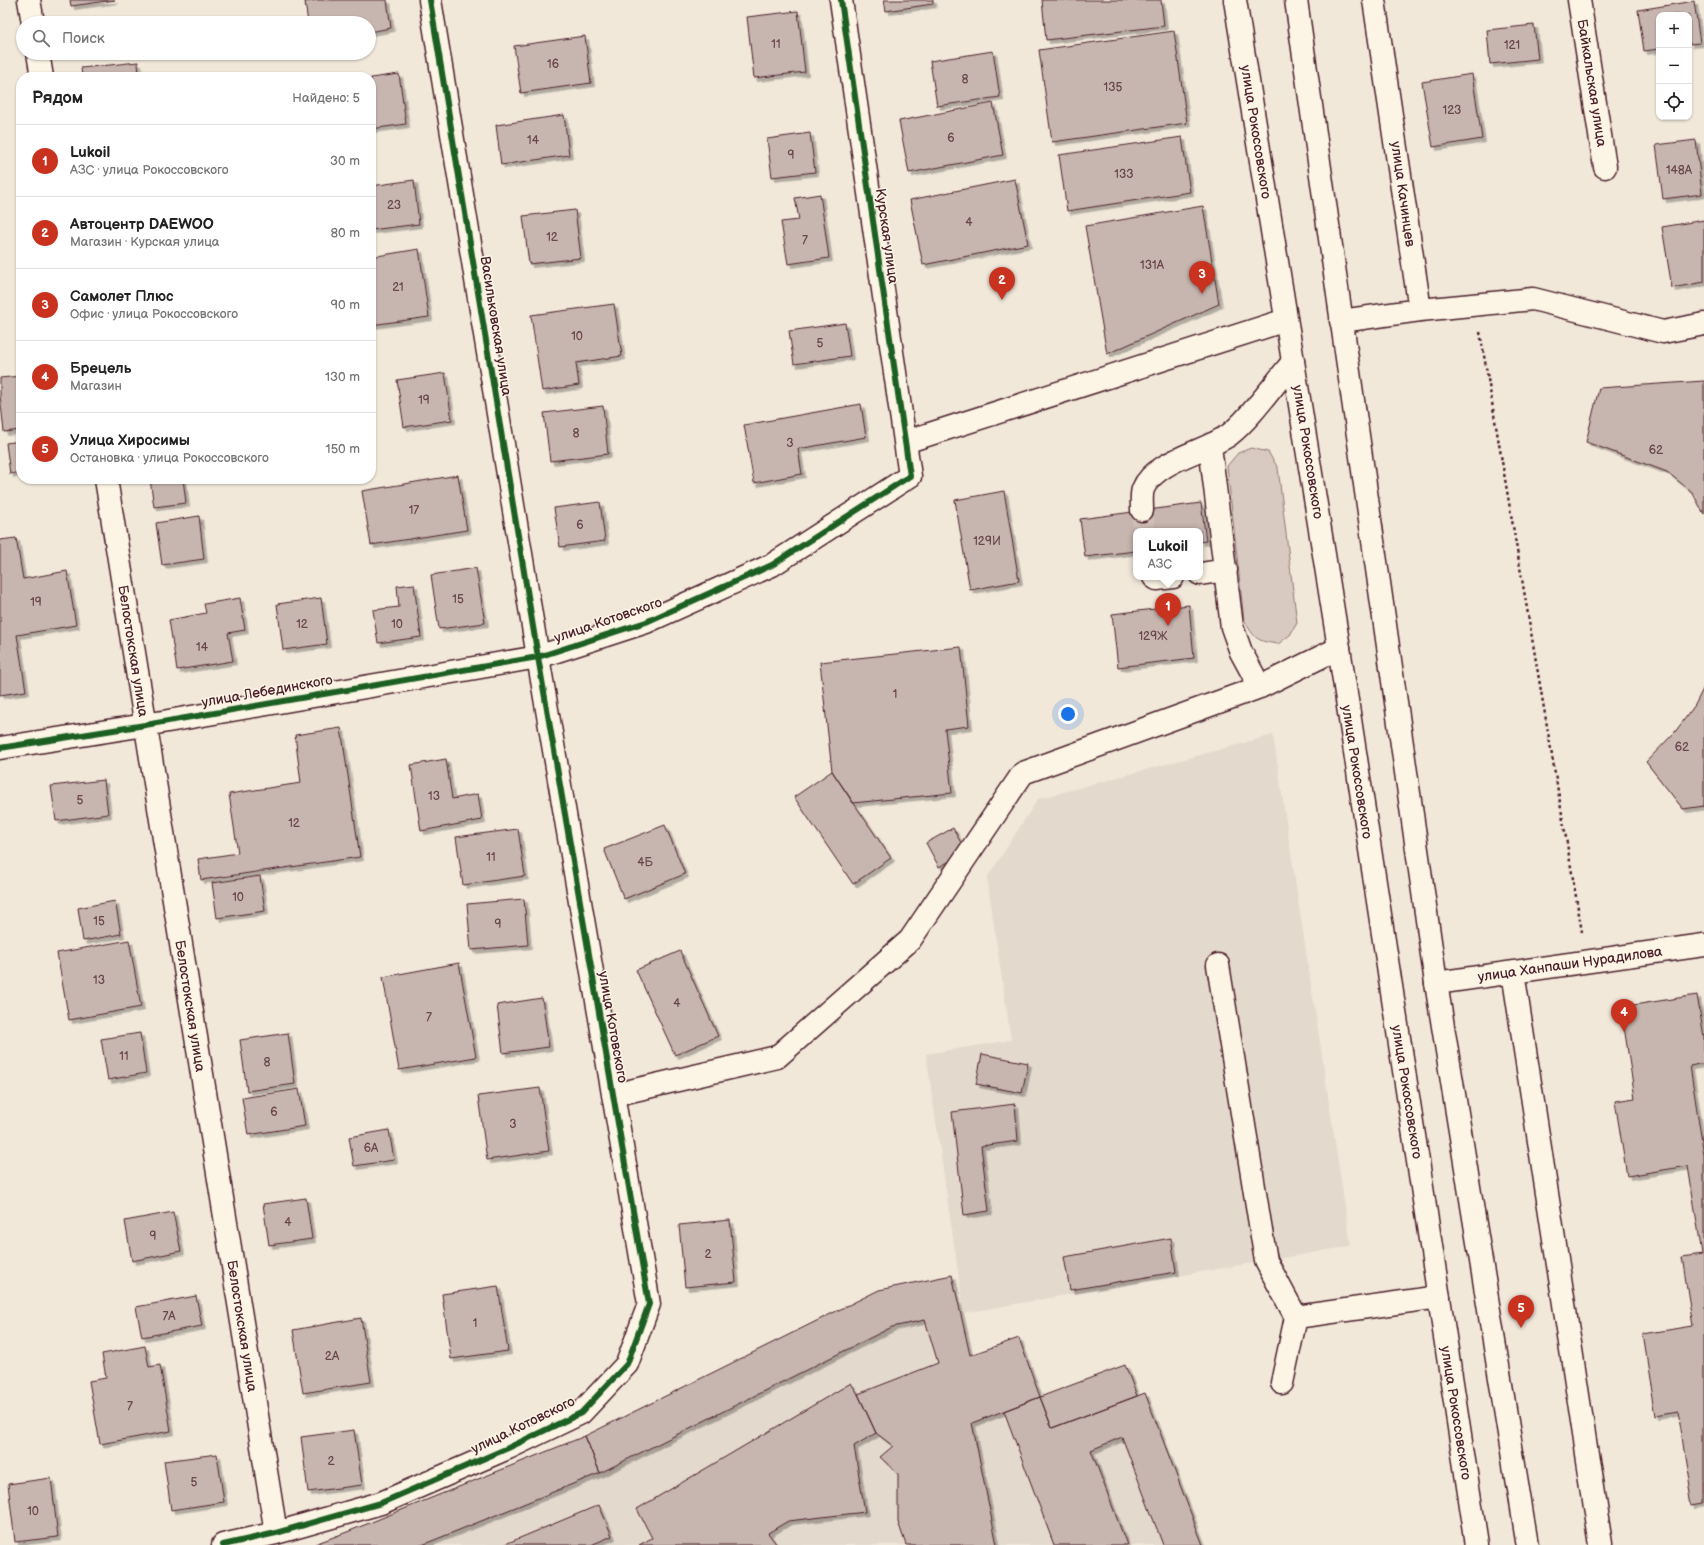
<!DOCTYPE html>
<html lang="ru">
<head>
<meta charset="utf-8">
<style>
  :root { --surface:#fff; --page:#f6f6f6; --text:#222; --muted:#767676; --line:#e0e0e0; --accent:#c8321e }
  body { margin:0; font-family:"Balsamiq Sans",sans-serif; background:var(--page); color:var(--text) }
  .controls { position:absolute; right:12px; top:12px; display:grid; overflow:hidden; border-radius:8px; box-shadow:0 1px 3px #0004 }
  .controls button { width:36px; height:36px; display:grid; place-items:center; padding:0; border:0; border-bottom:1px solid var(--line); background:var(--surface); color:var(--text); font:20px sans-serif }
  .you { position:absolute; left:1068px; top:714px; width:14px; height:14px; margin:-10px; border:3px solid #fff; border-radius:50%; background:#1a73e8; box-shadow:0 0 0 6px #1a73e833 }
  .badge { display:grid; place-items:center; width:26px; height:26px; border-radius:50%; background:var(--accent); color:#fff; font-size:13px; font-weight:700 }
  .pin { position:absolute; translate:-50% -33px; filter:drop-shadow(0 1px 2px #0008) }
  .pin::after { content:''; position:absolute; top:21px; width:14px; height:12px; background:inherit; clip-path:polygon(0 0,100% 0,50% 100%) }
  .popup { position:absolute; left:1133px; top:528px; width:70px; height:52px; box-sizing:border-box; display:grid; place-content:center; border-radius:8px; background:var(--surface); filter:drop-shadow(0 1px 3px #0005); font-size:13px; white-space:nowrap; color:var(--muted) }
  .popup b { font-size:15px; color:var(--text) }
  .popup::after { content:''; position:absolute; left:50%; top:100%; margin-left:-8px; border:8px solid transparent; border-top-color:var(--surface) }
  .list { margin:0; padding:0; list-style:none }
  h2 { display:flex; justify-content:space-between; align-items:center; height:52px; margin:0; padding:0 16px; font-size:17px }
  h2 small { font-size:13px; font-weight:400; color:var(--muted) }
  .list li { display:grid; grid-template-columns:26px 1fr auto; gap:12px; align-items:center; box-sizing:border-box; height:72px; padding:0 16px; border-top:1px solid var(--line) }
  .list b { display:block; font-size:15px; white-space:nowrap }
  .list p { margin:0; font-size:13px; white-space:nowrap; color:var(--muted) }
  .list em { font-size:13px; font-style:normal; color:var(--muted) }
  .icon { flex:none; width:22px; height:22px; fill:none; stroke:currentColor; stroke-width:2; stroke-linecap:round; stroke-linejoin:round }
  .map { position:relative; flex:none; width:1704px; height:1545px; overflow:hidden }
  .search { position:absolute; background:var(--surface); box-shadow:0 1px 3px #0004; left:16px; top:16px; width:360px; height:44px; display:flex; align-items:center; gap:10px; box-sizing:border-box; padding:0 14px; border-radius:22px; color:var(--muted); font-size:15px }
  .panel { position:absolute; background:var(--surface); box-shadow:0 1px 3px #0004; left:16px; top:72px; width:360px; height:412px; border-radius:16px }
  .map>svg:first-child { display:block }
  .built { fill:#e4d9cd }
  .green { fill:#d8cac0; stroke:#917476 }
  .building { fill:#c7b6af; stroke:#4a1f2b; filter:url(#shadow) }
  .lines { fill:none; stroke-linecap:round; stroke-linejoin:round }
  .minor-tunnel { stroke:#d0c0b7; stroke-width:22; stroke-dasharray:22 11; stroke-linecap:butt }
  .minor-casing { stroke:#4a1f2b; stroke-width:25 }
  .highway-casing { stroke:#4a1f2b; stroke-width:25 }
  .path { stroke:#4a1f2b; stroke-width:2.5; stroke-dasharray:3 3; stroke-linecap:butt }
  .minor { stroke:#fcf5e5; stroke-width:22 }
  .highway { stroke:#fcf5e5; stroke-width:22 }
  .cycleway-casing { stroke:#fcf5e5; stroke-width:8 }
  .cycleway { stroke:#1b5e20; stroke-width:6 }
  .labels { text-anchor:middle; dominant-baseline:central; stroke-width:3; stroke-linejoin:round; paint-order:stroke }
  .number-label { font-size:12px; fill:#69454c }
  .street-label { font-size:14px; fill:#4a1f2b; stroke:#fcf5e5 }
</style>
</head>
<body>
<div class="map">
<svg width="1704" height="1545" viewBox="0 0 1704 1545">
  <defs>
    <filter id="shadow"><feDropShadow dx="3.5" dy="3.5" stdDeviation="0" flood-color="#0004"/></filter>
  </defs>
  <rect width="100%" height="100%" fill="#f1e8da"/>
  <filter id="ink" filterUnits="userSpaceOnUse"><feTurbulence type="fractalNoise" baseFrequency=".025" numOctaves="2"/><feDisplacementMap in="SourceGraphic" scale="8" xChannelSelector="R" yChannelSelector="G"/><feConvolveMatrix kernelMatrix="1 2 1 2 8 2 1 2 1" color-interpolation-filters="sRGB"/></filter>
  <g filter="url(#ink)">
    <path class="built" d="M 1273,735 L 1351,1246 L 964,1313 L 926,1054 L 1011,1040 L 987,878 L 1038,799 Z
      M 952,1275 L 970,1355 L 1019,1338 L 1052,1428 L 1145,1393 L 1203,1545 L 311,1545 L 347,1532 L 585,1436 L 883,1290 Z"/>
    <path class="green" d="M 1251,448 L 1268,452 L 1278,468 L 1297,623 L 1290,635 L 1278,644 C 1256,641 1255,639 1244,620 L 1227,466 L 1238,453 Z"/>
    <path class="building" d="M 70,0 L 115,0 L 71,6 Z
      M 317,0 L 387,0 L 391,28 L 369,32 L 369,23 L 308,23 L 305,2 Z
      M 884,0 L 933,0 L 933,4 L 886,11 Z
      M 1042,0 L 1161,0 L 1164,26 L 1046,40 Z
      M 1694,1 L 1700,43 L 1689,44 L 1689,15 L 1659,15 L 1659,49 L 1644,51 L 1638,10 Z
      M 798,11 L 805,72 L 754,78 L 747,17 Z
      M 1534,25 L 1538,59 L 1490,64 L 1487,30 Z
      M 1174,31 L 1187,123 L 1052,142 L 1039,50 Z
      M 585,36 L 591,83 L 521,93 L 514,46 Z
      M 993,51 L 1000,97 L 937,106 L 930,61 Z
      M 138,62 L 139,77 L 82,77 L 81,68 Z
      M 399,74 L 406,124 L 371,129 L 371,78 Z
      M 1472,74 L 1482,139 L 1433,147 L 1422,82 Z
      M 993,103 L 1003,155 L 909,173 L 899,121 Z
      M 564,115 L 569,155 L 501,165 L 496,125 Z
      M 810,133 L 815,172 L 772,177 L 767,139 Z
      M 1182,137 L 1190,192 L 1067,211 L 1059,155 Z
      M 1696,140 L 1702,194 L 1663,199 L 1656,145 Z
      M 1015,179 L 1028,244 L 923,265 L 910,200 Z
      M 414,180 L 419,224 L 371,230 L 371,186 Z
      M 820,194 L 829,258 L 788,264 L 781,222 L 799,220 L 795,198 Z
      M 1203,206 L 1219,304 L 1107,354 L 1085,226 Z
      M 575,210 L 581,258 L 529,264 L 523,216 Z
      M 1704,220 L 1704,282 L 1672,288 L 1662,227 Z
      M 419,249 L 429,317 L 371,325 L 371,257 Z
      M 614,304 L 622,356 L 576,363 L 579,385 L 542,391 L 531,315 Z
      M 845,323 L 850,356 L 794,364 L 789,331 Z
      M 445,373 L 452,420 L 404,427 L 397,380 Z
      M 21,376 L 21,430 L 4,432 L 0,395 L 0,378 Z
      M 1704,381 L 1704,514 L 1692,492 L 1667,472 L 1586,442 L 1599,388 Z
      M 861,404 L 866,437 L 798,449 L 802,474 L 754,483 L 744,425 Z
      M 603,406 L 608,454 L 550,461 L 544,413 Z
      M 21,441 L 21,472 L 10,474 L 6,443 Z
      M 458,475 L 467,530 L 371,545 L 362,491 Z
      M 150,479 L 183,479 L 186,503 L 154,507 Z
      M 1004,491 L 1019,581 L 970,590 L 955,500 Z
      M 600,502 L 605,541 L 560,547 L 554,508 Z
      M 1201,503 L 1206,541 L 1200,542 L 1200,531 L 1136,531 L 1136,551 L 1085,557 L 1080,519 Z
      M 199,516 L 204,559 L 162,565 L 156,523 Z
      M 16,538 L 23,579 L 67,571 L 76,625 L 17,635 L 26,691 L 0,695 L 0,540 Z
      M 476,568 L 485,623 L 439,629 L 431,575 Z
      M 414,584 L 421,637 L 378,643 L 373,610 L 399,607 L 397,586 Z
      M 240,598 L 245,630 L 228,633 L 233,661 L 177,670 L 169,620 L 206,613 L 204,604 Z
      M 321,598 L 327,644 L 283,650 L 277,604 Z
      M 1189,605 L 1194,658 L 1118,667 L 1112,614 Z
      M 961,647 L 969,726 L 945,729 L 952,793 L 853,803 L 832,771 L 820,662 Z
      M 1704,687 L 1704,806 L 1683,809 L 1646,762 L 1675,732 L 1695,705 Z
      M 341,728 L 360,857 L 201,880 L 198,859 L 238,853 L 229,794 L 301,783 L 295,735 Z
      M 446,759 L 452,799 L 478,794 L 482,820 L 421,831 L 411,765 Z
      M 832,771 L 891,858 L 853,884 L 794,797 Z
      M 104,780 L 108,814 L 56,821 L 51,786 Z
      M 665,825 L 685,874 L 624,899 L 604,849 Z
      M 953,828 L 966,852 L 939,867 L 926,843 Z
      M 518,829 L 525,876 L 463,885 L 456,837 Z
      M 260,876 L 265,911 L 217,918 L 212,883 Z
      M 524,899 L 528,945 L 471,950 L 467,904 Z
      M 115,901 L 121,934 L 83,941 L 78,908 Z
      M 129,940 L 141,1007 L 69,1020 L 57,953 Z
      M 680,951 L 718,1036 L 675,1055 L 636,970 Z
      M 459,963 L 476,1057 L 399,1070 L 383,977 Z
      M 1697,995 L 1704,1037 L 1704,1063 L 1690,1066 L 1704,1155 L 1704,1503 L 1693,1505 L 1678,1412 L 1656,1416 L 1643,1334 L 1693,1326 L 1682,1257 L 1702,1254 L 1688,1166 L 1627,1176 L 1615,1101 L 1635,1098 L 1621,1007 Z
      M 542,998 L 549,1047 L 503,1053 L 497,1005 Z
      M 140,1033 L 146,1073 L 108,1080 L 101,1039 Z
      M 288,1033 L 295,1084 L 247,1091 L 240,1040 Z
      M 982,1054 L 1028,1063 L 1022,1093 L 976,1084 Z
      M 540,1088 L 549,1151 L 487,1160 L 478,1096 Z
      M 299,1089 L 305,1126 L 248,1135 L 242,1098 Z
      M 1015,1104 L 1018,1141 L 981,1146 L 989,1211 L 964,1215 L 952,1112 Z
      M 389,1130 L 394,1160 L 354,1166 L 349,1137 Z
      M 306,1198 L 312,1239 L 269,1245 L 263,1204 Z
      M 173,1212 L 181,1251 L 132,1261 L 125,1221 Z
      M 730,1220 L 736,1282 L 685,1287 L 679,1225 Z
      M 1171,1238 L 1176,1272 L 1070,1290 L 1064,1257 Z
      M 952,1275 L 970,1355 L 1019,1338 L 1040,1397 L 972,1423 L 997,1545 L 906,1545 L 898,1522 L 898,1474 L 880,1457 L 893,1446 L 876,1433 L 858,1394 L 938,1363 L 925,1320 L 892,1327 L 600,1473 L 585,1436 L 879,1290 Z
      M 498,1286 L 508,1351 L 451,1359 L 442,1294 Z
      M 196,1296 L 202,1326 L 142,1337 L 136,1307 Z
      M 361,1318 L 371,1382 L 303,1393 L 293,1330 Z
      M 145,1346 L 149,1367 L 160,1365 L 171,1431 L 100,1444 L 89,1381 L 106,1378 L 102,1354 Z
      M 1125,1365 L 1137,1396 L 1052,1428 L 1040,1397 Z
      M 851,1383 L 858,1394 L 876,1433 L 854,1446 L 865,1512 L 788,1521 L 768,1533 L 777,1545 L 639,1545 L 652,1538 L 637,1509 Z
      M 1145,1393 L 1203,1545 L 1163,1545 L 1122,1437 L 1091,1450 L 1127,1545 L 1054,1545 L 1004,1411 L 1040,1397 L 1052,1428 Z
      M 354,1430 L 362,1485 L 308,1492 L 301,1437 Z
      M 585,1436 L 600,1473 L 422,1545 L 315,1545 L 315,1544 L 347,1532 Z
      M 217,1454 L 224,1502 L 171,1510 L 164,1461 Z
      M 51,1478 L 58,1537 L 15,1542 L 8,1484 Z
      M 599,1505 L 612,1536 L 591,1545 L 503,1545 Z"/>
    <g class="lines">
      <path class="minor-tunnel" d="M 1142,510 L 1144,531"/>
      <defs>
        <path id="minor" d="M 29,0 L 33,23
          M 1579,0 L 1605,167
          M 38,53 L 42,77
          M 1420,310 L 1533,299 L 1663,332 L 1704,324
          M 1341,321 L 1420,310 L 1374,0
          M 905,442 L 1286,320
          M 1210,446 L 1232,627 L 1241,652 L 1260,687
          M 106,479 L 276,1533
          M 1142,510 C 1142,504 1141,495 1143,489 C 1154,461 1205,452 1229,435 C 1250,419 1275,383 1293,362
          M 1200,574 L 1226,570
          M 1154,577 L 1157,579 L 1173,577
          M 0,748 L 145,725 L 538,657 L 646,622 L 772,565 L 910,476 L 841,0
          M 1218,965 L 1266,1261 L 1296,1317
          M 1513,972 L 1601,1545
          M 1436,983 L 1704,945
          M 613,1095 L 777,1057 L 910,940 L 1023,773 L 1260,687 L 1339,648
          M 1282,1383 L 1296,1317 L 1439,1297
          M 223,1545 L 276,1533 L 381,1503 L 508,1448 L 581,1413 L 627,1364 L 649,1304 L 538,657 L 430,0"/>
        <path id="highway" d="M 1235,0 L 1339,648 L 1477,1545
          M 1296,0 L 1436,983 L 1527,1545"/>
      </defs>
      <use href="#minor" class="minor-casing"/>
      <use href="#highway" class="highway-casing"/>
      <path class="path" d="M 1480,332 L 1582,932"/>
      <use href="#minor" class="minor"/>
      <use href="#highway" class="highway"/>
      <defs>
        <path id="cycleway" d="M 0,748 L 145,725 L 538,657 L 646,622 L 772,565 L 910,476 L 841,0
          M 223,1545 L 276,1533 L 381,1503 L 508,1448 L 581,1413 L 627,1364 L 649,1304 L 538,657 L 430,0"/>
      </defs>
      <use href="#cycleway" class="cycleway-casing"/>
      <use href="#cycleway" class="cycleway"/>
    </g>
  </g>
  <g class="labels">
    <g class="number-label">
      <text x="776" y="44">11</text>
      <text x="1512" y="45">121</text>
      <text x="553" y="64">16</text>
      <text x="965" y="79">8</text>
      <text x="1113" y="87">135</text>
      <text x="1452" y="110">123</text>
      <text x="951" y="138">6</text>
      <text x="533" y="140">14</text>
      <text x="791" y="155">9</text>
      <text x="1679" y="170">148А</text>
      <text x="1124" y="174">133</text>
      <text x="394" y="205">23</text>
      <text x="969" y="222">4</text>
      <text x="552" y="237">12</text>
      <text x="805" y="240">7</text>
      <text x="1152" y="265">131А</text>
      <text x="398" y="287">21</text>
      <text x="577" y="336">10</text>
      <text x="820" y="343">5</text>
      <text x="424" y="400">19</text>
      <text x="576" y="433">8</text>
      <text x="790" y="443">3</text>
      <text x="1656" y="450">62</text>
      <text x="414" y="510">17</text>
      <text x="580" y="525">6</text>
      <text x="987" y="541">129И</text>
      <text x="458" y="599">15</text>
      <text x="36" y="602">19</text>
      <text x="302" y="624">12</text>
      <text x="397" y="624">10</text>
      <text x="1153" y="636">129Ж</text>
      <text x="202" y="647">14</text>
      <text x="895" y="694">1</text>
      <text x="1682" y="747">62</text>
      <text x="434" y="796">13</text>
      <text x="80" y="800">5</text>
      <text x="294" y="823">12</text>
      <text x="491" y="857">11</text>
      <text x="645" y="862">4Б</text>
      <text x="238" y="897">10</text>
      <text x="99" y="921">15</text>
      <text x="498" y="924">9</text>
      <text x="99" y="980">13</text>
      <text x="677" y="1003">4</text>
      <text x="429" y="1017">7</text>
      <text x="124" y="1056">11</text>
      <text x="267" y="1062">8</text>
      <text x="274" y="1112">6</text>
      <text x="513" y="1124">3</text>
      <text x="371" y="1148">6А</text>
      <text x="288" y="1222">4</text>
      <text x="153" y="1236">9</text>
      <text x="708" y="1254">2</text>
      <text x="169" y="1316">7А</text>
      <text x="475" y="1323">1</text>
      <text x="332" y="1356">2А</text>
      <text x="130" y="1406">7</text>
      <text x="331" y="1461">2</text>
      <text x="194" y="1482">5</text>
      <text x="33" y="1511">10</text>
    </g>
    <g class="street-label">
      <text transform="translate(1592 83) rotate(81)">Байкальская улица</text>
      <text transform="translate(1256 132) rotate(81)">улица Рокоссовского</text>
      <text transform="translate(1403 194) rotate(82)">улица Качинцев</text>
      <text transform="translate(887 236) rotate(82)">Курская улица</text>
      <text transform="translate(496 326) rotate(81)">Васильковская улица</text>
      <text transform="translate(1308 452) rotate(81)">улица Рокоссовского</text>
      <text transform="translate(608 620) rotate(-19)">улица Котовского</text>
      <text transform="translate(133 651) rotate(81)">Белостокская улица</text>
      <text transform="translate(267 691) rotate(-10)">улица Лебединского</text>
      <text transform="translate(1357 772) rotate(81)">улица Рокоссовского</text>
      <text transform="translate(1570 964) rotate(-8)">улица Ханпаши Нурадилова</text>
      <text transform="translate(190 1006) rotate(81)">Белостокская улица</text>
      <text transform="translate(613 1027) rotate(80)">улица Котовского</text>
      <text transform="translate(1407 1092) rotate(81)">улица Рокоссовского</text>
      <text transform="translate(242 1326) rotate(81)">Белостокская улица</text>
      <text transform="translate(1456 1413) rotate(81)">улица Рокоссовского</text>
      <text transform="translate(523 1425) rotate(-26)">улица Котовского</text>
    </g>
  </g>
</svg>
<div class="controls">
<button>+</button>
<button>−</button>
<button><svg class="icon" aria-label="locate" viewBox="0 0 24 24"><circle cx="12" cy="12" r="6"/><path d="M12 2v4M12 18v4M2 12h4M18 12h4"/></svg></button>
</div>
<div class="you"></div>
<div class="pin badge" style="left:1168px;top:626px">1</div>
<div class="popup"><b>Lukoil</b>АЗС</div>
<div class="pin badge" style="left:1002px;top:300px">2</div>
<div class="pin badge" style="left:1202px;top:294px">3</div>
<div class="pin badge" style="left:1624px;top:1032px">4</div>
<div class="pin badge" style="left:1521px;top:1328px">5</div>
<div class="search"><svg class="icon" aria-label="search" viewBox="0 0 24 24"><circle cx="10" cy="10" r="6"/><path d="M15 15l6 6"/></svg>Поиск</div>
<section class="panel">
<h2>Рядом<small>Найдено: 5</small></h2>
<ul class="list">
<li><span class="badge">1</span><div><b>Lukoil</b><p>АЗС · улица Рокоссовского</p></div><em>30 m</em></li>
<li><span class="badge">2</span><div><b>Автоцентр DAEWOO</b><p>Магазин · Курская улица</p></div><em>80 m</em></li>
<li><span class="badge">3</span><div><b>Самолет Плюс</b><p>Офис · улица Рокоссовского</p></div><em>90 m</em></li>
<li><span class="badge">4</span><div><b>Брецель</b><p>Магазин</p></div><em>130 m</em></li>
<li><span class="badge">5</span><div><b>Улица Хиросимы</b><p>Остановка · улица Рокоссовского</p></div><em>150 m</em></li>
</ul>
</section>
</div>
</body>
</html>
